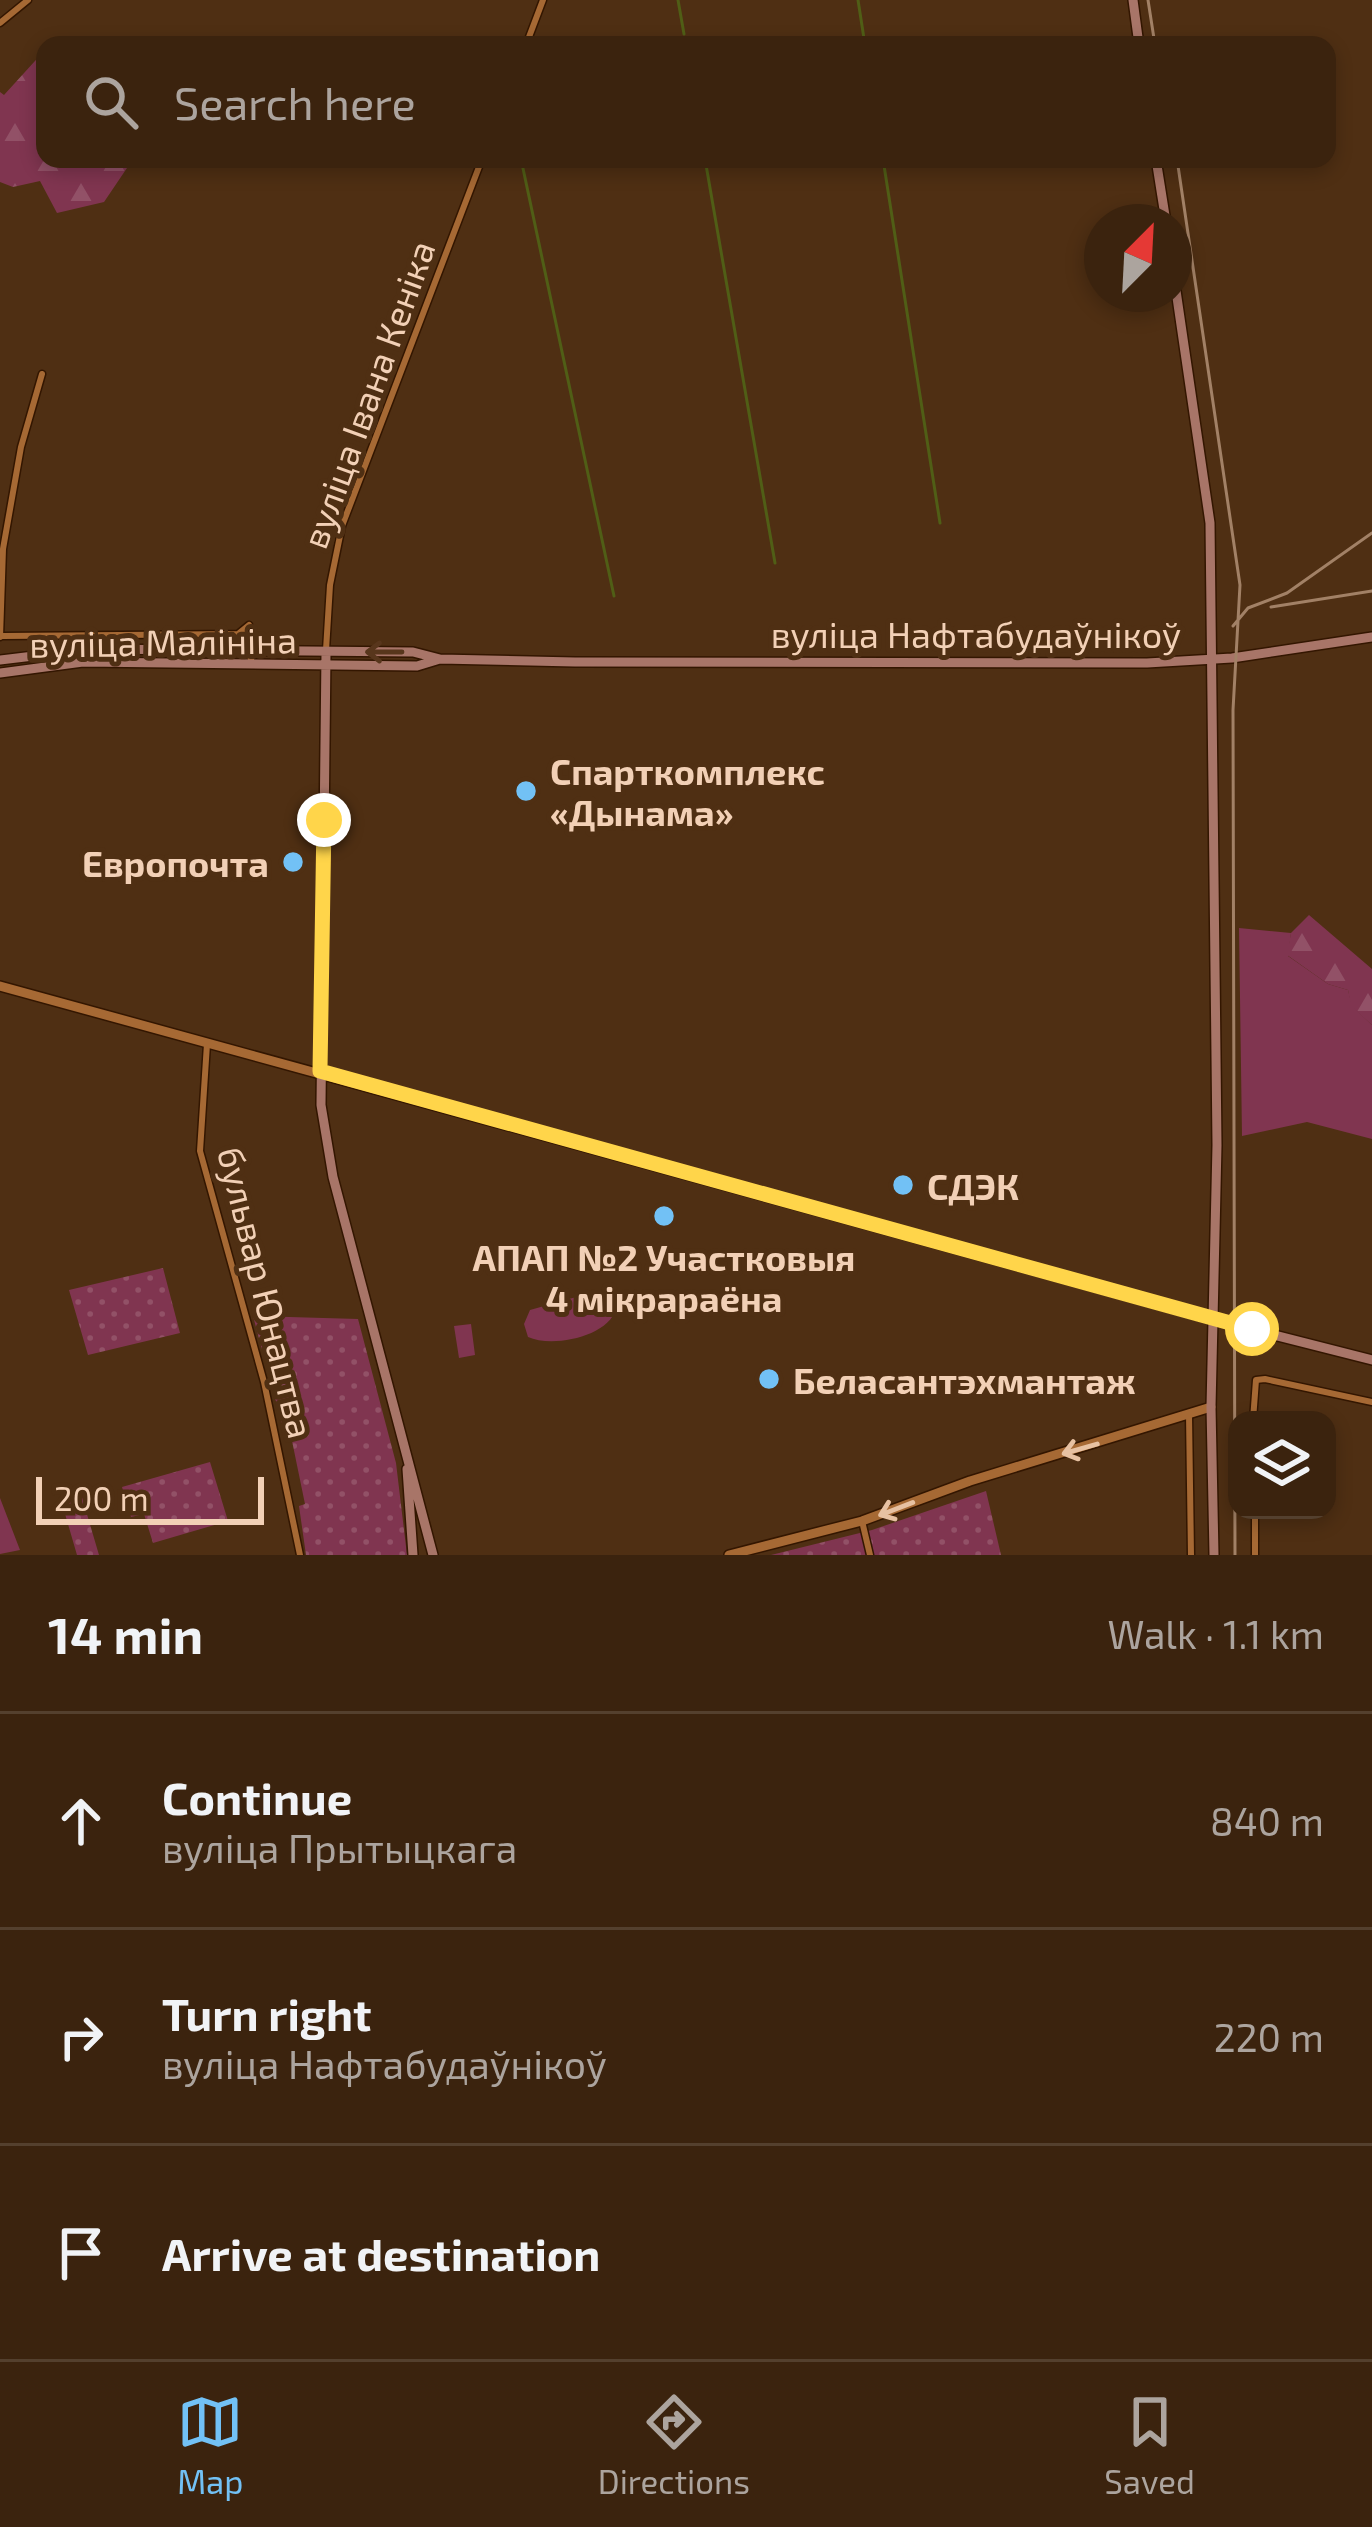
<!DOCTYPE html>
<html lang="en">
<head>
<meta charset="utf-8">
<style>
  :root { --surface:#3b230e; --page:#422b17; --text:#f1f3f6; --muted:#aca49e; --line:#54402e; --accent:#72c1f5 }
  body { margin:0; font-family:"Exo 2",sans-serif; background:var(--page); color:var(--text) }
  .controls { position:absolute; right:36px; bottom:36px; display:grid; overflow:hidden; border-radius:24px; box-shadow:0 6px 18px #0003 }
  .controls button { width:108px; height:108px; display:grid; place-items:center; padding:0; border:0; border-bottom:3px solid var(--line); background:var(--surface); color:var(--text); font:60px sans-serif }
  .compass { position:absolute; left:1084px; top:204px; width:108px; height:108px; border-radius:50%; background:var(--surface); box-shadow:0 6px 18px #0003; rotate:24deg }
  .scale { position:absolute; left:36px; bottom:30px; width:228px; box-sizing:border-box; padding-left:12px; border:6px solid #f2d0b6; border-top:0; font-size:33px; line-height:42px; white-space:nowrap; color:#f2d0b6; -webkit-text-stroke:9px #4f2f13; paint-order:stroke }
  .stop { position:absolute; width:36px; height:36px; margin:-27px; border:9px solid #ffd54a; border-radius:50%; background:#fff }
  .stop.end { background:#ffd54a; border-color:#fff; box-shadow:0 3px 12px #0008 }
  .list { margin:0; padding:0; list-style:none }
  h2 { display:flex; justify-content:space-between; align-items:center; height:156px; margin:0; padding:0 48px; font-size:51px }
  h2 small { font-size:39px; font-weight:400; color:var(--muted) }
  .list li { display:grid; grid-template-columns:78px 1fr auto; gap:36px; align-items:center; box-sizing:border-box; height:216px; padding:0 48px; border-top:3px solid var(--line) }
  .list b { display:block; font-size:45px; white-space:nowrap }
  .list p { margin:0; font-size:39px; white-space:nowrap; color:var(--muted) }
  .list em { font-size:39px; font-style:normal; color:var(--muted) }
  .icon { flex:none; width:66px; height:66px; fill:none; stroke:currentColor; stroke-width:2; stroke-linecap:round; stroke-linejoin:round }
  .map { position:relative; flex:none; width:1372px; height:1555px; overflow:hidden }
  .search { position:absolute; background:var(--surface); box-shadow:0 6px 18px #0003; left:36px; right:36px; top:36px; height:132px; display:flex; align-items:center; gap:30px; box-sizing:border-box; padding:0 42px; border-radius:24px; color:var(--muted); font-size:45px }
  .sheet { height:804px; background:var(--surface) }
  nav { display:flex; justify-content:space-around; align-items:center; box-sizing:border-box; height:168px; border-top:3px solid var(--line); background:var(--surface); font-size:33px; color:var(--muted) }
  nav a { display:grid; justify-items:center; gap:6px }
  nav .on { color:var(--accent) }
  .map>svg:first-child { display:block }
  .grass { fill:#803550 }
  .forest { fill:url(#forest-firs) }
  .park { fill:url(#park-dots) }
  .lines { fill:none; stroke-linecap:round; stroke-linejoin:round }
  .stream { stroke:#505e16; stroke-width:3 }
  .minor-casing { stroke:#331600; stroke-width:9 }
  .tertiary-casing { stroke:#331600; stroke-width:12 }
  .secondary-casing { stroke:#331600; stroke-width:12 }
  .minor { stroke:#a66934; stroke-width:6 }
  .tertiary { stroke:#a66934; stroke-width:9 }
  .secondary { stroke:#a87568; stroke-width:9 }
  .tram { stroke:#a28166; stroke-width:3 }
  .oneway { stroke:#58361c }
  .oneway2 { stroke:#e7c1a2 }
  .route { stroke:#ffd54a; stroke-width:15 }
  .poi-dot { fill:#72c1f5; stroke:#4f2f13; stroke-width:4.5 }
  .labels { text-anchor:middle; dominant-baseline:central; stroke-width:10; stroke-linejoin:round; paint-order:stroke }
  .street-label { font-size:36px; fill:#f2d0b6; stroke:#4f2f13 }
  .poi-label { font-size:36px; font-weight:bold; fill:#f2d0b6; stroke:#4f2f13; text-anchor:start }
</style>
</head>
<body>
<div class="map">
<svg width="1372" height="1555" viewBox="0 0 1372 1555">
  <defs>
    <pattern id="forest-firs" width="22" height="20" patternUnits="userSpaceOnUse" patternTransform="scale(3)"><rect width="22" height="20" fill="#803550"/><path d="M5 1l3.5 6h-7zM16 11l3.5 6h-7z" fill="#925167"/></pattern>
    <pattern id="park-dots" width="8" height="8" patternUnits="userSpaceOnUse" patternTransform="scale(3)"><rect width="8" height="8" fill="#803550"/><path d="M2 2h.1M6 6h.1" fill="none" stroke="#925167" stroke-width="1.8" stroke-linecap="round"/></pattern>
  </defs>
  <rect width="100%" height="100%" fill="#4f2f13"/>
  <path class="grass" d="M 1239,928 L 1291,933 L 1288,956 L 1328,984 L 1348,990 L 1352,1006 L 1372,1025 L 1372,1139 L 1307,1122 L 1242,1136 Z
    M 594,1292 L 609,1297 L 616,1309 C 608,1337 552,1348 528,1337 L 524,1324 L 530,1310 Z
    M 471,1324 L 475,1355 L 459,1358 L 454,1326 Z
    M 0,1498 L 20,1550 L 0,1554 Z"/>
  <path class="forest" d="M 45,50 L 45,159 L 119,159 L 127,168 L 104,202 L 57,213 L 40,181 L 13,187 L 0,182 L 0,92 L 4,95 Z
    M 1309,915 L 1372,969 L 1372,1025 L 1351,1006 L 1348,990 L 1328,984 L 1287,955 L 1291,933 Z"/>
  <path class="park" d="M 163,1268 L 180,1333 L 88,1355 L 69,1290 Z
    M 253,1316 L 358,1319 L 396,1463 L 407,1555 L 306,1555 L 299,1506 L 305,1504 L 291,1436 L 285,1435 Z
    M 210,1462 L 228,1521 L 153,1543 L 144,1514 L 131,1517 L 122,1487 Z
    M 986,1491 L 1001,1555 L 771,1555 L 872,1530 Z
    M 81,1494 L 99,1555 L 77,1555 L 61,1500 Z"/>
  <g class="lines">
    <path class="stream" d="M 678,0 L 684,34
      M 858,0 L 865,45
      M 521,159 L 614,596
      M 705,159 L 775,563
      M 883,159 L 940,523"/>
    <defs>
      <path id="minor" d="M 0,23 L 28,0
        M 526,45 L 543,0
        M 245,633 L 252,664
        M 3,636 L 238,634 L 249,625
        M 0,637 L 3,549 L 21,447 L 42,374
        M 326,650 L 330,585 L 342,526 L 482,159
        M 207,1044 L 200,1151 L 264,1382 L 300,1555
        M 1189,1415 L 1191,1555
        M 1253,1420 L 1256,1380 L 1265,1379 L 1372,1402
        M 1255,1510 L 1255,1555
        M 862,1521 L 870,1555"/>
      <path id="tertiary" d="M 0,986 L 1215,1320
        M 729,1555 L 862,1521 L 970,1481 L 1211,1407"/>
      <path id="secondary" d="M 1133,0 L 1139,45
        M 1156,159 L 1166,222
        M 1174,277 L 1210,523 L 1217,1145 L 1211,1407 L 1214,1555
        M 326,653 L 321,1105 L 333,1177 L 433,1555
        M 0,660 L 92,649 L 413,652 L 440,659 L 575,662 L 1147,663 L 1232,658 L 1372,637
        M 0,673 L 83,662 L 417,666 L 440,659
        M 1215,1320 L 1372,1360
        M 407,1469 L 413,1555"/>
    </defs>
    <use href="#minor" class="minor-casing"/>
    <use href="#tertiary" class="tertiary-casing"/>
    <use href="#secondary" class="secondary-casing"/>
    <use href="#minor" class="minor"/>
    <use href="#tertiary" class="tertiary"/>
    <use href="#secondary" class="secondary"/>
    <path class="tram" d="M 1148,0 L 1155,45
      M 1177,159 L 1240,585 L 1233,710 L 1235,1555
      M 1271,607 L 1372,591
      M 1233,626 L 1248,608 L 1287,593 L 1372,533"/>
  </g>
  <defs><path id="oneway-shaft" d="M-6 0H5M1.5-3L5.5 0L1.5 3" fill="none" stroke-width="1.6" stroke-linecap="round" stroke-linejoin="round" transform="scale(3)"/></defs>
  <use class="oneway" href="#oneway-shaft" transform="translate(384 652) rotate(-180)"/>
  <g class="oneway2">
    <use href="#oneway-shaft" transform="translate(1080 1449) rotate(164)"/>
    <use href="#oneway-shaft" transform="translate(896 1509) rotate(159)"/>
  </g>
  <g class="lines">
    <path class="route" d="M 324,820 L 320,1071 L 1252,1329"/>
  </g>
  <g class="poi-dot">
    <circle cx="526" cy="791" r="12"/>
    <circle cx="293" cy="862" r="12"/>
    <circle cx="903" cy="1185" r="12"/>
    <circle cx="664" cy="1216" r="12"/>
    <circle cx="769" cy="1379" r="12"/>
  </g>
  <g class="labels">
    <g class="street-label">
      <text transform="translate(367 394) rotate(-70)">вуліца Івана Кеніка</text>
      <text x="976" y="633">вуліца Нафтабудаўнікоў</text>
      <text transform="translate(163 641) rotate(-1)">вуліца Малініна</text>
      <text transform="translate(267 1292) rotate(76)">бульвар Юнацтва</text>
    </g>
    <g class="poi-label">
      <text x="550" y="770">Спарткомплекс<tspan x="550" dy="41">«Дынама»</tspan></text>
      <text x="269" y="862" text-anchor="end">Европочта</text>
      <text x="927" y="1185">СДЭК</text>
      <text x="664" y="1256" text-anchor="middle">АПАП №2 Участковыя<tspan x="664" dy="41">4 мікрараёна</tspan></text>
      <text x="793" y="1379">Беласантэхмантаж</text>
    </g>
  </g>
</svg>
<div class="controls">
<button><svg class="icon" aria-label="layers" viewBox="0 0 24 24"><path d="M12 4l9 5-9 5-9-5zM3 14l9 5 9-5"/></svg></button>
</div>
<svg class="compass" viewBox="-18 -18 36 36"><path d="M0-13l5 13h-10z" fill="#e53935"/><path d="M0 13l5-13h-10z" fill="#aca49e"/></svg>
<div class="scale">200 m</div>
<div class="stop" style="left:1252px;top:1329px"></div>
<div class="stop end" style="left:324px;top:820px"></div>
<div class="search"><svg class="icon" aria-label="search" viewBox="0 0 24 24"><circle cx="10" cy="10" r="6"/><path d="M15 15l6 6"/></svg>Search here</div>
</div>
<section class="sheet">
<h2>14 min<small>Walk · 1.1 km</small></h2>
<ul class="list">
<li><svg class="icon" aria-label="ahead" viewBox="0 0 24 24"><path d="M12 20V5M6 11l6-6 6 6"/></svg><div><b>Continue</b><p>вуліца Прытыцкага</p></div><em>840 m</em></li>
<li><svg class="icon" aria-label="right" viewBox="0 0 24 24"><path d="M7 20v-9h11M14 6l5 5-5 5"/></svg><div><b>Turn right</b><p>вуліца Нафтабудаўнікоў</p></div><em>220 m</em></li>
<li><svg class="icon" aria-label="arrive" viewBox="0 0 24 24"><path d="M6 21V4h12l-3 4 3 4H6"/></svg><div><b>Arrive at destination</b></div></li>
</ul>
</section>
<nav>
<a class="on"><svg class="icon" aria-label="map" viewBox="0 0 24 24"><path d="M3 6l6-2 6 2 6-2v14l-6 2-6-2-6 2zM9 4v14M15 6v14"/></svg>Map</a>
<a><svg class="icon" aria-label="directions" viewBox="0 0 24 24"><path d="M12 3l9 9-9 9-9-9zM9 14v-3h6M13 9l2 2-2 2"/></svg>Directions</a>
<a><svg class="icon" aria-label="saved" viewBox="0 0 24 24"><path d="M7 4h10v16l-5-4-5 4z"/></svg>Saved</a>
</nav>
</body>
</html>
